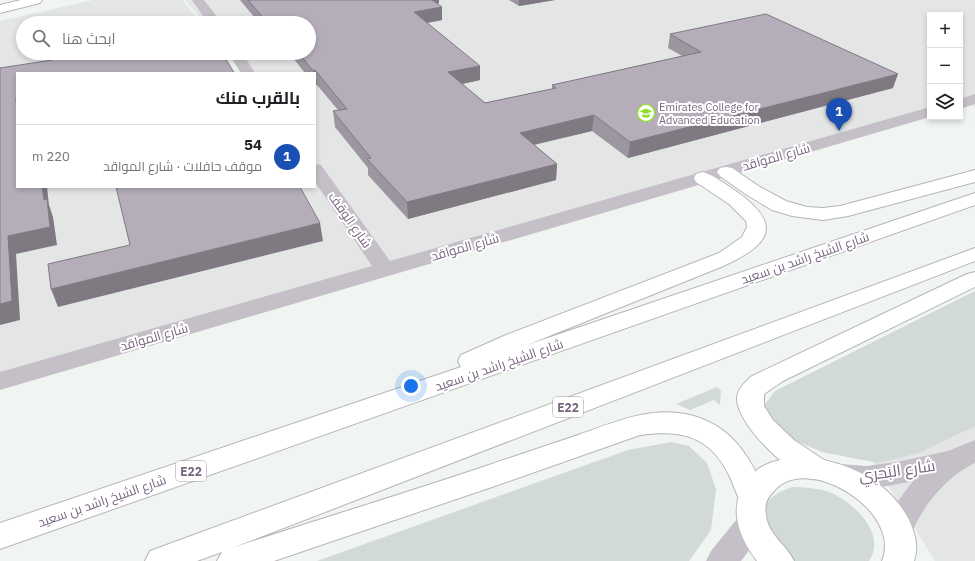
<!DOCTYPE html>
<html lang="ar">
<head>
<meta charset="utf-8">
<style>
  :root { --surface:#fff; --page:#f2f2f2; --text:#202124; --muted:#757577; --line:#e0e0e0; --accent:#0b8043 }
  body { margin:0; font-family:"IBM Plex Sans",Cairo,sans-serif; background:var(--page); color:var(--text); direction:rtl }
  .controls { position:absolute; right:12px; top:12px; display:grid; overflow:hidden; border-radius:0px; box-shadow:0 2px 6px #0003 }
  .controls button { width:36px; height:36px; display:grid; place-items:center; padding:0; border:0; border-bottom:1px solid var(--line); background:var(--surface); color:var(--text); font:20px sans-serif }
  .you { position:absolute; left:411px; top:386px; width:14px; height:14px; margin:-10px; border:3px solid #fff; border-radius:50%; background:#1a73e8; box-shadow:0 0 0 6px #1a73e833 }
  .badge { display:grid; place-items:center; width:26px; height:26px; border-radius:50%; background:var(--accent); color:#fff; font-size:13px; font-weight:700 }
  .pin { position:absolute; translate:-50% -33px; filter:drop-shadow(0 1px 2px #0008) }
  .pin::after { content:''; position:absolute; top:21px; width:14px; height:12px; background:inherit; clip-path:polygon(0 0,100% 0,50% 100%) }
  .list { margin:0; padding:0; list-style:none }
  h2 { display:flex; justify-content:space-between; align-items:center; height:52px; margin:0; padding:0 16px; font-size:17px }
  h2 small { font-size:13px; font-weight:400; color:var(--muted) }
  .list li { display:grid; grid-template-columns:26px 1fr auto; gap:12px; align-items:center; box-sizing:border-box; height:64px; padding:0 16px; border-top:1px solid var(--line) }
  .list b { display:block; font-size:15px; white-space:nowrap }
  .list p { margin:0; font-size:13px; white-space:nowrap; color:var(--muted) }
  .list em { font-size:13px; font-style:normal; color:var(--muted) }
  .icon { flex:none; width:22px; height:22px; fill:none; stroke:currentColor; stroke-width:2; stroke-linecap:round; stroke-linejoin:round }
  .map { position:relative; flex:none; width:975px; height:561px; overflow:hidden; direction:ltr }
  .search { position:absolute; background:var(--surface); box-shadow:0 2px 6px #0003; left:16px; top:16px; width:300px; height:44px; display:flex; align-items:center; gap:10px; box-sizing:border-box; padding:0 14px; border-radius:22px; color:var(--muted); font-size:15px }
  .panel { position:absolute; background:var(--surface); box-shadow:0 2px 6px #0003; left:16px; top:72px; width:300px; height:116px; border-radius:0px; direction:rtl }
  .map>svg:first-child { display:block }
  .built { fill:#e4e6e5 }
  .green { fill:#d1dad8 }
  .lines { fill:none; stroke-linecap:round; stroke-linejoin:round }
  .major-casing { stroke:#b8b3bb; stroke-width:2 }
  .highway-casing { stroke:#b7b3b9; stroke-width:2 }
  .minor { fill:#c5c0c7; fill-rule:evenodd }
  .major { fill:#fff; fill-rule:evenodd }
  .highway { fill:#fff; fill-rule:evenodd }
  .wall { fill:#9c96a0 }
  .shaded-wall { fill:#7f7a82 }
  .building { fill:#b5aeba; stroke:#7f7a82 }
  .labels { text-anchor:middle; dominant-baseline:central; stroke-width:4; stroke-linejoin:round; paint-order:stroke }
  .far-poi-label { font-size:11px; fill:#786582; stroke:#fff; text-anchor:start }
  .shield { fill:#fff; stroke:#a093a8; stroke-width:1 }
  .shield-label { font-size:12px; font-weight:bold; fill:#786582 }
  .street-label { font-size:13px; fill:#786582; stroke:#fff }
  .near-street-label { font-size:16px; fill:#786582; stroke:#fff }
</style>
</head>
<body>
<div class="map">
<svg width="975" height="561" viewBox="0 0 975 561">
  <rect width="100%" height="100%" fill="#f1f5f2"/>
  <path class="built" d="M 93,0 L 183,0 L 200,23 L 23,23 L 23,53 L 223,53 L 237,73 L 17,73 L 17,187 L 315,187 L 315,73 L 248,73 L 231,53 L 309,53 L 309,23 L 205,23 L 185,0 L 975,0 L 975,107 L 965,102 L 960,104 L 960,15 L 930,15 L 930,112 L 0,381 L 0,21 Z
    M 975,355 L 975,561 L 935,561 L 862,444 Z"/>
  <path class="green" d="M 975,291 L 975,426 L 919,453 L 878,463 L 822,452 L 780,434 L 762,408 L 775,391 Z
    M 717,387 L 721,391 L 720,405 L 714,400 L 690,410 L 676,404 Z
    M 672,442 L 689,446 L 707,463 L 716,489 L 711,530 L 689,561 L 317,561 L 628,450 Z
    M 792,487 C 804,487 815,488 826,491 C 851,499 888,533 869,561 L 789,561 L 779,554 L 763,512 C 770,496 776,493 792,487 Z"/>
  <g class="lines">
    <defs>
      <path id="major" d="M 805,456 C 847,463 888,479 909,520 C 915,534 919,546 914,561 L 882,561 C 903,511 807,452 774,491 C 767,498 764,505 766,515 C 768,535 786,544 794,561 L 757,561 C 738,536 726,504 750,478 C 752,476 755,472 758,469 C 771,460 789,458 805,456 Z"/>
      <path id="highway" d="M 21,0 L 42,0 L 40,3 L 0,13 L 0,5 Z
        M 726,167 L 732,168 L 760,187 L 786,201 L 807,207 L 823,208 L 840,206 L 975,170 L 975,182 L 848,216 L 823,220 L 792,216 L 772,210 L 747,195 L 720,176 L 717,172 L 720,168 Z
        M 703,172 C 715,176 727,185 737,192 C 787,227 766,247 721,267 L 527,345 L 975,193 L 975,205 L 0,549 L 0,523 L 461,367 L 458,361 L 461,355 L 506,335 L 719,253 L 742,237 L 747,227 L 746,221 L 729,204 L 696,182 L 694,178 L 696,174 Z
        M 975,248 L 975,261 L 232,548 C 316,520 400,495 483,467 C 515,456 546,446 578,435 C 610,424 643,409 678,413 C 728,419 750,454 767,497 L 762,505 L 752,509 L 742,505 C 737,496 734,486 730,477 C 711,436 681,429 640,435 L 492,487 L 274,561 L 217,561 L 222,552 L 197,561 L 145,561 L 150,551 Z
        M 975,272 L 975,287 L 783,381 L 764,394 L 764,406 L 773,420 L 794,440 L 824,460 L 828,468 L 824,476 C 820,477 816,479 812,479 C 788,474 736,423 737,398 C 737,389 746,381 752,376 L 967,274 Z"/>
    </defs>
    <use href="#major" class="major-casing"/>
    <use href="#highway" class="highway-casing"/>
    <path class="minor" d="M 192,0 L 204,0 L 222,23 L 208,23 Z
      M 228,53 L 242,53 L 255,73 L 241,73 Z
      M 975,94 L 975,104 L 960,109 L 960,99 Z
      M 930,107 L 930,117 L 0,390 L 0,372 L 372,266 L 315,182 L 315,164 L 321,165 L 390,261 Z
      M 975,440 L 975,463 C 953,473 931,496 919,518 C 915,524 913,531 910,538 L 899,542 L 888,538 L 884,529 L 898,501 L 913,481 C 886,487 858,492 831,483 L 827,475 L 831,467 L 841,464 L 866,466 L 897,462 L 948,451 Z
      M 752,510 L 763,514 L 767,523 L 763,532 L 741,561 L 706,561 L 711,551 L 741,514 Z"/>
    <use href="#major" class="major"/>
    <use href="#highway" class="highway"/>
  </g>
  <path class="wall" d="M 240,0 L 439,0 L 439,3 L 437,4 L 442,7 L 442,20 L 427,23 L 480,80 L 462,84 L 485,103 L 552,89 L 552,85 L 682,56 L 668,48 L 670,34 L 893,88 L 628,158 L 592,131 L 534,145 L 557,164 L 556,180 L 408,219 L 368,175 L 368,168 L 335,127 L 333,111 L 338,110 L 317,85 L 315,85 L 315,73 L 305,73 L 289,53 L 309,53 L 309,23 L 259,23 Z
    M 509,0 L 555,0 L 519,6 Z"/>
  <path class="shaded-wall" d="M 423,0 L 439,0 L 439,3 L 424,6 Z
    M 519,0 L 555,0 L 519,6 Z
    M 442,7 L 442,20 L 415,25 L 414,12 Z
    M 480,66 L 480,80 L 448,87 L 448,72 Z
    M 315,70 L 317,85 L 315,85 L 315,73 L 314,73 L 313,71 Z
    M 898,74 L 893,88 L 628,158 L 630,142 Z
    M 16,98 L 17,98 L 17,116 Z
    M 594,115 L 592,131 L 519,148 L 520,133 Z
    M 557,164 L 556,180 L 408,219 L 407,202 Z
    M 42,187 L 47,187 L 49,205 L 53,217 L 57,245 L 16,254 L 20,320 L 0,325 L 0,304 L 8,236 L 44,200 Z
    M 320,223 L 323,241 L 58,307 L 51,289 Z"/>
  <path class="building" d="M 248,0 L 432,0 L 442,7 L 414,12 L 480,66 L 448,72 L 485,103 L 556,88 L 552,85 L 701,52 L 670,34 L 766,14 L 898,74 L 630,142 L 594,115 L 520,133 L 557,164 L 407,202 L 367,159 L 371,158 L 333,111 L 347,109 L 315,70 L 313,71 L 299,53 L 309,53 L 309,23 L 268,23 Z
    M 201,20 L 202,23 L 184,23 Z
    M 51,53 L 222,53 L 234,73 L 17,73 L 17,98 L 16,98 L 17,116 L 17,187 L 42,187 L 44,200 L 47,199 L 50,227 L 8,236 L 12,301 L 0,304 L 0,68 L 52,60 Z
    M 116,187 L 300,187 L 320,223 L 51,289 L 48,264 L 130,245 Z"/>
  <defs>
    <symbol id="school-ring" viewBox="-11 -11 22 22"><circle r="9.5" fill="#fff" stroke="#8ede29" stroke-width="1.5"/><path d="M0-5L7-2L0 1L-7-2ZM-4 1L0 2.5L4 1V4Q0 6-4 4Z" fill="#8ede29"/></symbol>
  </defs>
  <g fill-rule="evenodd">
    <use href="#school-ring" x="636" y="103" width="20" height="20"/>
  </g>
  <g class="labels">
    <g class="far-poi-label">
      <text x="659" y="107">Emirates College for<tspan x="659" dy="13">Advanced Education</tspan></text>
    </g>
    <g class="shield">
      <rect x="553" y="397" width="30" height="20" rx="3"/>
      <rect x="176" y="461" width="30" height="20" rx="3"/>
    </g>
    <g class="shield-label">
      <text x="568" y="407">E22</text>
      <text x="191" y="471">E22</text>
    </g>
    <g class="street-label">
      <text transform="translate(776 157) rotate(-16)">شارع المواقد</text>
      <text transform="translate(350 220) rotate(55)">شارع الوقف</text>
      <text transform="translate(465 247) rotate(-16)">شارع المواقد</text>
      <text transform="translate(805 258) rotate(-19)">شارع الشيخ راشد بن سعيد</text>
      <text transform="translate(154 337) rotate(-16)">شارع المواقد</text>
      <text transform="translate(499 365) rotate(-19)">شارع الشيخ راشد بن سعيد</text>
      <text transform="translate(102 501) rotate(-19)">شارع الشيخ راشد بن سعيد</text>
    </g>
    <g class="near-street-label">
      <text transform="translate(897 470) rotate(-8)">شارع البَحرِي</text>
    </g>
  </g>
</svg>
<div class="controls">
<button>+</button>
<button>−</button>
<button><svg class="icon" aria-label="layers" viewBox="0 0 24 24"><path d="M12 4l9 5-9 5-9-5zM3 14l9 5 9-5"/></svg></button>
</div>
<div class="you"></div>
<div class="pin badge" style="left:839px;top:131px;background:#1a4fb4">1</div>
<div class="search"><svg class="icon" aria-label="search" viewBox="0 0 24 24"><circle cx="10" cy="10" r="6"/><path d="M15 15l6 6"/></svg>ابحث هنا</div>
<section class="panel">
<h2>بالقرب منك<small></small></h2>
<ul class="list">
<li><span class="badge" style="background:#1a4fb4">1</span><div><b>54</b><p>موقف حافلات · شارع المواقد</p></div><em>220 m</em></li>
</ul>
</section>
</div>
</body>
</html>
